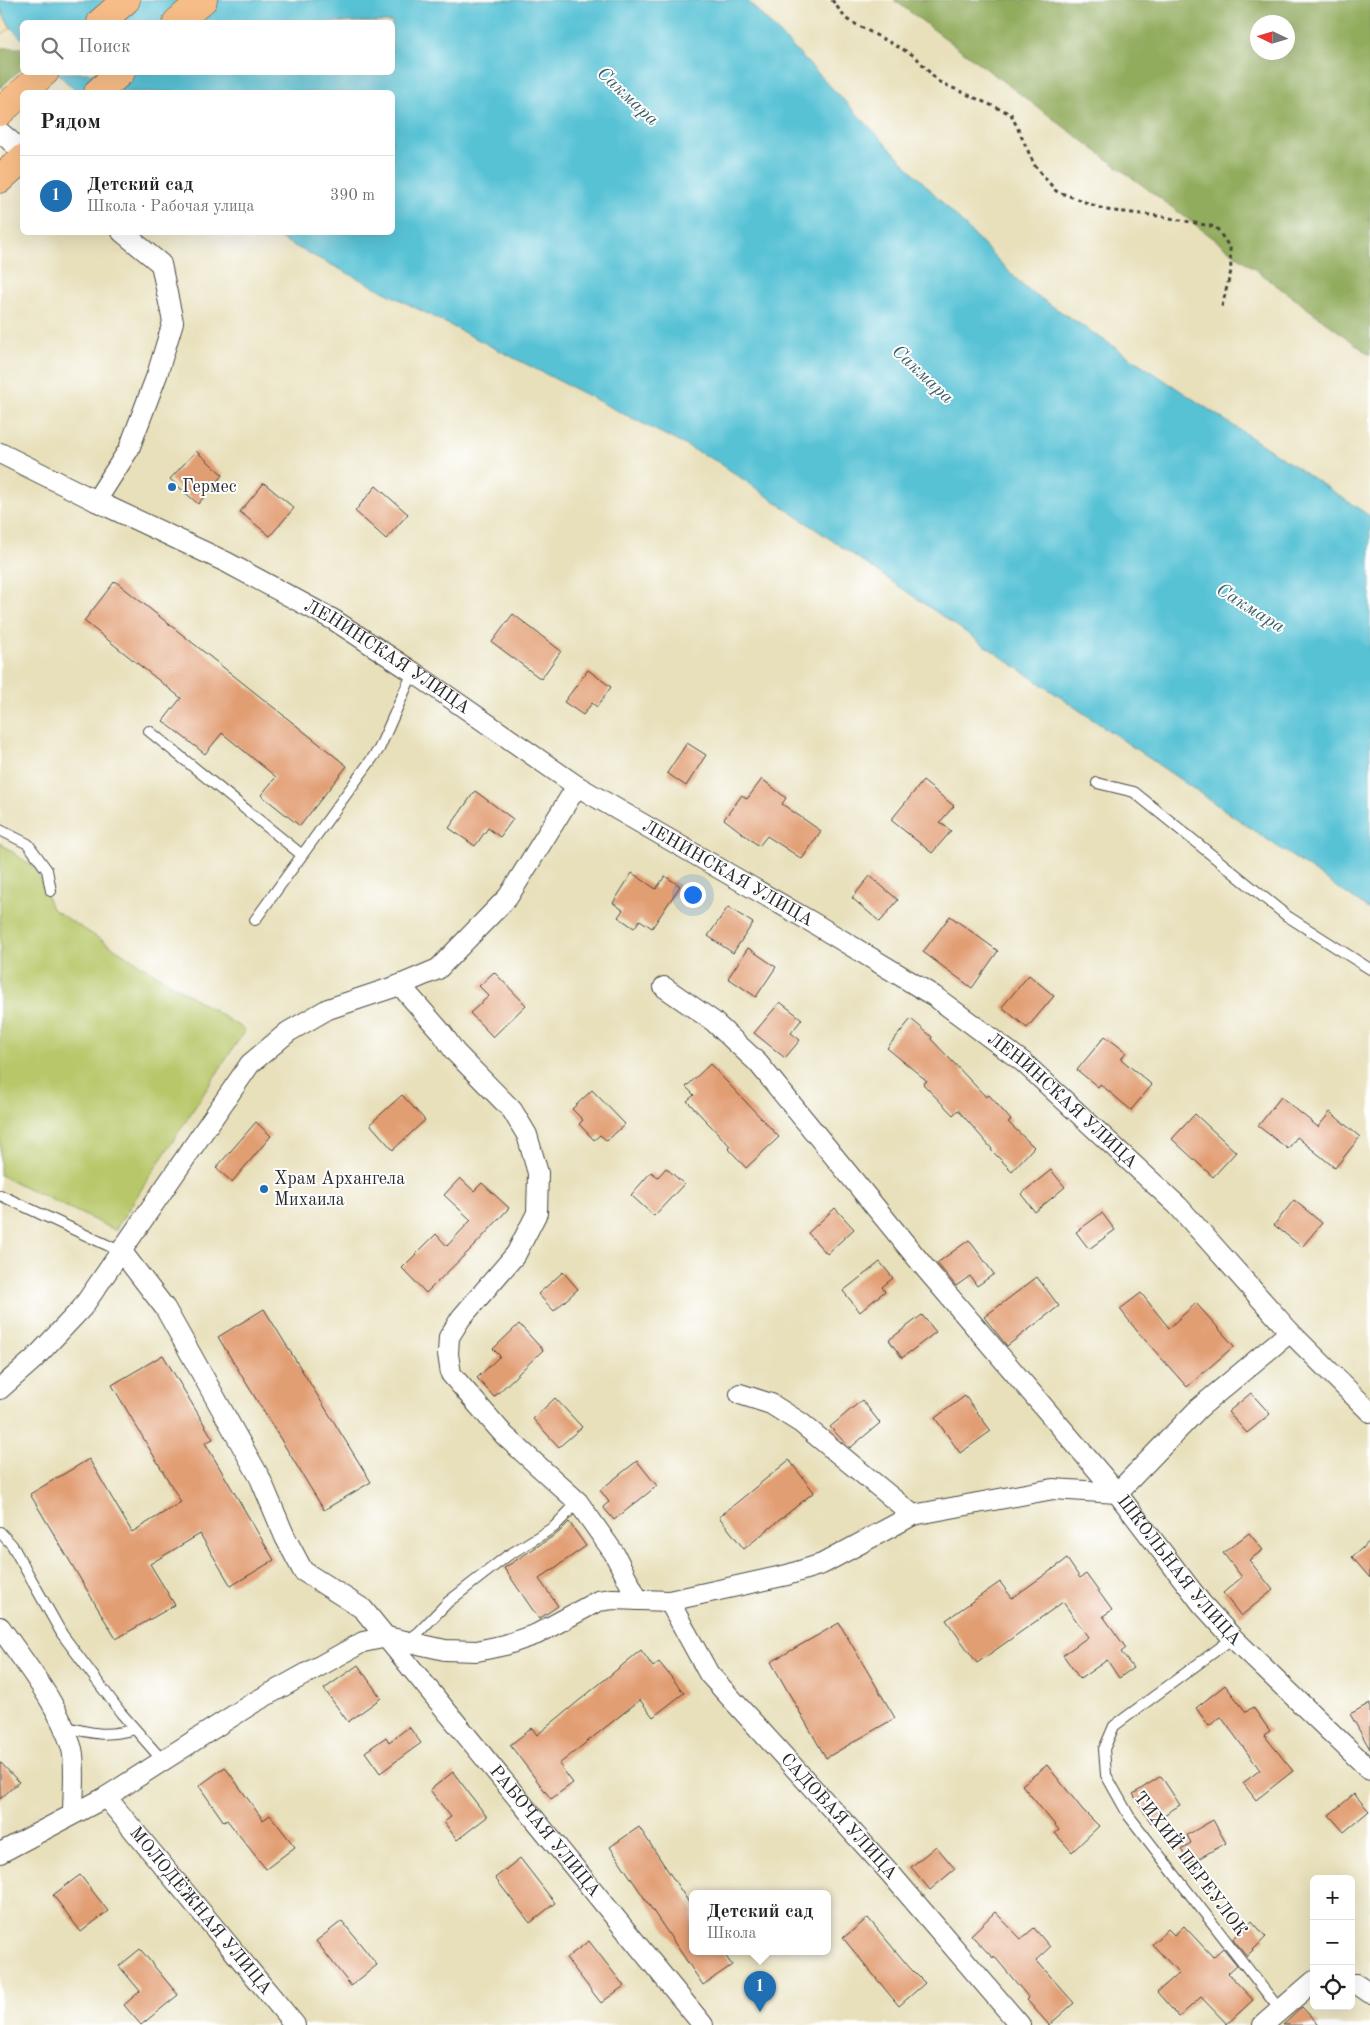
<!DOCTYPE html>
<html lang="ru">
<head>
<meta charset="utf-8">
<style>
  :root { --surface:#fff; --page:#f2f2f2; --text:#202124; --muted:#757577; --line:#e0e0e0; --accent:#1f6fb2 }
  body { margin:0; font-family:"Old Standard TT",serif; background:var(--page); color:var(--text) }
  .controls { position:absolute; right:15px; bottom:15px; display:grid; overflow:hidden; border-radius:8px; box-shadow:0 5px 20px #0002 }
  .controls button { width:45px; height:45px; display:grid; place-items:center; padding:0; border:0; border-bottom:1px solid var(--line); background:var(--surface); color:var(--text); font:25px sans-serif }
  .compass { position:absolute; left:1250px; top:15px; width:45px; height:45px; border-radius:50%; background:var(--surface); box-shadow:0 5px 20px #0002; rotate:274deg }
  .you { position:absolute; left:692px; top:894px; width:18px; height:18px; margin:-12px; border:4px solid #fff; border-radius:50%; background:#1a73e8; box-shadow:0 0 0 8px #1a73e833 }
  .badge { display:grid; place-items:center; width:32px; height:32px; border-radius:50%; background:var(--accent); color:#fff; font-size:16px; font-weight:700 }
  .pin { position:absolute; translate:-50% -41px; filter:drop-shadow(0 1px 2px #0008) }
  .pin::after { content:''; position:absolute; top:26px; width:18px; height:15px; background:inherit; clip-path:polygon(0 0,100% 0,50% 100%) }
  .popup { position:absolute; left:689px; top:1890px; width:142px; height:65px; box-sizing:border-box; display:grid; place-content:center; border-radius:8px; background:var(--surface); filter:drop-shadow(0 1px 4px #0005); font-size:16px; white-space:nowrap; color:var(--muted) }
  .popup b { font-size:19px; color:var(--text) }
  .popup::after { content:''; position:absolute; left:50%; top:100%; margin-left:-10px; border:10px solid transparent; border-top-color:var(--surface) }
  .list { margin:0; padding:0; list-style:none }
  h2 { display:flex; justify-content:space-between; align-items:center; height:65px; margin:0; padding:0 20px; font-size:21px }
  h2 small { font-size:16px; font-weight:400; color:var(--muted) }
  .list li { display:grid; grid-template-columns:32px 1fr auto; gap:15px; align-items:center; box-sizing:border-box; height:80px; padding:0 20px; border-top:1px solid var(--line) }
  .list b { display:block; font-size:19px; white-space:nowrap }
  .list p { margin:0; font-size:16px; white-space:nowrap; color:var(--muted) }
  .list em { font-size:16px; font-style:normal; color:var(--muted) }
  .icon { flex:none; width:28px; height:28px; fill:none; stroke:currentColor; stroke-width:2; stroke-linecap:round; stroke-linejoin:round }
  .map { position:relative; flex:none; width:1370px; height:2025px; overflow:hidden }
  .search { position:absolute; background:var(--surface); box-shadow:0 5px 20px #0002; left:20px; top:20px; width:375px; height:55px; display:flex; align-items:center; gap:12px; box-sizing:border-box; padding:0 18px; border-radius:8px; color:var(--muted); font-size:19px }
  .panel { position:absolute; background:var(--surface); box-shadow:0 5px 20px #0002; left:20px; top:90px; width:375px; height:145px; border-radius:8px }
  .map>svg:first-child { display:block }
  .green { fill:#b8c769; stroke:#72794a }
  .forest { fill:#92ac5d; stroke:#5e6c44; fill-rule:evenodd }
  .sand { fill:#eeda9e; stroke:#8c8264 }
  .water { fill:#58c2d5; stroke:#427680 }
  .building { fill:#e29e73 }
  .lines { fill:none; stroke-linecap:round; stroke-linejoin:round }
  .service-casing { stroke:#474641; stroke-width:12 }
  .minor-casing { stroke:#474641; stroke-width:22 }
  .trunk-casing { stroke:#474641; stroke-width:29 }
  .path { stroke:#474641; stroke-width:3; stroke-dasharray:4 4; stroke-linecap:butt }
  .service { stroke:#fff; stroke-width:10 }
  .minor { stroke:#fff; stroke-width:20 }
  .trunk { stroke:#f7bd88; stroke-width:28 }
  .poi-dot { fill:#1f6fb2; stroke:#fff; stroke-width:2 }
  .labels { text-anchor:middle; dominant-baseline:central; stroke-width:4; stroke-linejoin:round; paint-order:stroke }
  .poi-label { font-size:18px; fill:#2b2b2b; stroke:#fff; text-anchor:start }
  .street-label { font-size:18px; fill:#2b2b2b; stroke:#fff }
  .water-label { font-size:19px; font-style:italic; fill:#3b6066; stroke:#fff }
</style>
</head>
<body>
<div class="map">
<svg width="1370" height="2025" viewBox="0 0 1370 2025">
  <rect width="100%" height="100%" fill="#fff"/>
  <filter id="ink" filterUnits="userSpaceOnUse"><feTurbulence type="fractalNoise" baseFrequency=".02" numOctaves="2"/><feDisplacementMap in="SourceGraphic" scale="10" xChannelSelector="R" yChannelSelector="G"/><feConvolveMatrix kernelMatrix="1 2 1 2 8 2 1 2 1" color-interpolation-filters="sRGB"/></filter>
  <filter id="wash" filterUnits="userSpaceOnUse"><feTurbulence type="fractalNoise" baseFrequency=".0096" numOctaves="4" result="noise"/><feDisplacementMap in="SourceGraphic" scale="20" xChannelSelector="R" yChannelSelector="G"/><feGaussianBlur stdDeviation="1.12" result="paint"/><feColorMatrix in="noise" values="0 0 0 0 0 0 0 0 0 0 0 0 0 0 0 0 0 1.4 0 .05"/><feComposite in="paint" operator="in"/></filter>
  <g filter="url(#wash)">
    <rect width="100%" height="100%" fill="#e8e0bb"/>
    <path class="green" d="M 0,843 L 36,869 L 52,909 L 245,1030 L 115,1230 L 0,1175 Z"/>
    <path class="forest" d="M 894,0 L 1370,0 L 1370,355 ZM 1258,22 L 1288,22 L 1288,52 L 1258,52 Z
      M 0,48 L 22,48 L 22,68 L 0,88 Z"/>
    <path class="sand" d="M 0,10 L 11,28 L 0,35 Z"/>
    <path class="water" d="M 0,0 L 747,0 L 1025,288 L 1370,516 L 1370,910 L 718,462 L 269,233 L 392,232 L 392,92 L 77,92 L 57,73 L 392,72 L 392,22 L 22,22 L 22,39 C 11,27 0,16 0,0 Z"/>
    <g id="blocks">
      <path class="building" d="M 196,451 L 223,475 L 198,504 L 170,479 Z
        M 264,483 L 294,508 L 270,536 L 240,512 Z
        M 376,486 L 408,514 L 386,539 L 355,511 Z
        M 115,581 L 347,766 L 300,826 L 261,795 L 276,777 L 222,733 L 205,754 L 163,721 L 181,698 L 84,621 Z
        M 513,614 L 561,651 L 541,679 L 492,642 Z
        M 588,670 L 611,687 L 597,707 L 592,703 L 583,715 L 564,702 Z
        M 687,743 L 706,755 L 686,786 L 667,773 Z
        M 762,779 L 786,798 L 782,804 L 821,831 L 802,859 L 767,836 L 759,846 L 724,819 L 742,795 L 747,799 Z
        M 923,781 L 954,806 L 940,822 L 951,831 L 932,853 L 891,820 Z
        M 475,791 L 513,819 L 500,837 L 488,828 L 475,846 L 449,828 Z
        M 632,873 L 656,889 L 665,876 L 680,886 L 652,928 L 640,920 L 634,928 L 618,917 L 623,910 L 613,903 Z
        M 870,876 L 898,900 L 880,922 L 852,898 Z
        M 728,907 L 753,923 L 733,953 L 708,936 Z
        M 950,916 L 998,951 L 972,988 L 923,952 Z
        M 748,948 L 776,967 L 756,997 L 728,978 Z
        M 494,972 L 526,1005 L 493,1037 L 470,1013 L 489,996 L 479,986 Z
        M 1029,975 L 1054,996 L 1027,1028 L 1002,1007 Z
        M 780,1002 L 802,1019 L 791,1033 L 800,1040 L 785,1058 L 754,1033 Z
        M 911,1019 L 932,1037 L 931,1039 L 986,1097 L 989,1095 L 1011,1120 L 1008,1122 L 1034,1147 L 1012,1171 L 991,1150 L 992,1149 L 958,1110 L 953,1115 L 923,1084 L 927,1081 L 887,1048 Z
        M 1105,1036 L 1126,1052 L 1121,1059 L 1152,1085 L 1131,1110 L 1100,1084 L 1098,1087 L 1077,1070 Z
        M 710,1064 L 779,1137 L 746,1168 L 728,1148 L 730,1146 L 687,1101 L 694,1095 L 686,1087 Z
        M 592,1090 L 625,1124 L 607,1141 L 600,1135 L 594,1140 L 579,1124 L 583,1120 L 572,1109 Z
        M 402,1095 L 425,1120 L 393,1150 L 370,1124 Z
        M 1281,1097 L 1318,1127 L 1330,1112 L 1360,1137 L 1335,1168 L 1297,1137 L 1288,1149 L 1258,1126 Z
        M 1195,1114 L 1236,1152 L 1213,1177 L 1172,1139 Z
        M 256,1122 L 271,1136 L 232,1182 L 216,1168 Z
        M 666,1168 L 684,1184 L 654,1216 L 631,1195 L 651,1172 L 658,1177 Z
        M 1051,1170 L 1065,1187 L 1035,1212 L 1021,1194 Z
        M 460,1178 L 474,1191 L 482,1183 L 509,1208 L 475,1245 L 426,1293 L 402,1268 L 436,1234 L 447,1246 L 471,1220 L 444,1195 Z
        M 1294,1200 L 1322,1223 L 1302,1247 L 1274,1225 Z
        M 835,1208 L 854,1229 L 827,1254 L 808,1233 Z
        M 1102,1213 L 1115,1230 L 1089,1249 L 1076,1232 Z
        M 969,1240 L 994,1274 L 977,1286 L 970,1276 L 956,1286 L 937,1263 Z
        M 880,1262 L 893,1278 L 882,1287 L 885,1291 L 860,1312 L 843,1291 Z
        M 563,1272 L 578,1289 L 554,1311 L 538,1294 Z
        M 1037,1277 L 1059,1306 L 1007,1346 L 984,1317 Z
        M 1141,1293 L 1169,1328 L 1196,1303 L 1234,1346 L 1187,1387 L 1137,1331 L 1120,1309 Z
        M 264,1309 L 371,1482 L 324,1510 L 218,1337 Z
        M 922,1315 L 936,1332 L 902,1358 L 889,1340 Z
        M 519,1324 L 543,1350 L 494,1397 L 477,1378 L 500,1356 L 493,1349 Z
        M 163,1355 L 213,1439 L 205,1443 L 274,1560 L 231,1586 L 200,1534 L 150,1564 L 175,1605 L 116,1639 L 30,1494 L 89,1459 L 132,1532 L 181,1502 L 112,1385 Z
        M 1251,1393 L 1270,1414 L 1247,1433 L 1228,1412 Z
        M 965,1396 L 991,1431 L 960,1453 L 935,1418 Z
        M 555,1398 L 582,1427 L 559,1447 L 533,1419 Z
        M 862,1400 L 880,1423 L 850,1448 L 830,1427 Z
        M 789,1460 L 814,1492 L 744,1549 L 719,1517 Z
        M 637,1461 L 657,1486 L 614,1520 L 603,1507 L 609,1502 L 600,1490 Z
        M 569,1522 L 586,1546 L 539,1579 L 558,1606 L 539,1619 L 504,1568 L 558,1533 Z
        M 1249,1533 L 1263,1550 L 1249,1560 L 1273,1590 L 1241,1616 L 1223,1593 L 1242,1577 L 1223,1553 Z
        M 1370,1541 L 1370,1578 L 1352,1557 Z
        M 1067,1559 L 1080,1578 L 1086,1574 L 1112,1610 L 1103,1616 L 1126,1648 L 1121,1652 L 1133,1668 L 1119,1678 L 1107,1660 L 1080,1679 L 1063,1655 L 1088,1637 L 1063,1602 L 977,1663 L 946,1620 L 1000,1582 L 1012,1598 Z
        M 839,1623 L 895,1718 L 826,1758 L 771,1662 Z
        M 641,1650 L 653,1667 L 659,1662 L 684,1693 L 653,1717 L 640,1700 L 559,1764 L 573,1783 L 551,1799 L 510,1745 L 532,1728 L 537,1735 Z
        M 358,1665 L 381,1698 L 348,1722 L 324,1689 Z
        M 1225,1685 L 1246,1712 L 1253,1707 L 1270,1731 L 1264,1735 L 1293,1771 L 1256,1800 L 1243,1783 L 1260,1770 L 1221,1717 L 1209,1726 L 1196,1708 Z
        M 1370,1703 L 1370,1749 L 1350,1714 Z
        M 409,1727 L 421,1743 L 380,1773 L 365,1752 L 386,1737 L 389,1742 Z
        M 0,1762 L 19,1782 L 0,1799 Z
        M 1047,1765 L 1082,1809 L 1099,1826 L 1072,1852 L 1055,1833 L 1059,1830 L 1022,1785 Z
        M 225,1767 L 263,1820 L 270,1815 L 295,1847 L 266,1869 L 227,1820 L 224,1822 L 199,1786 Z
        M 453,1772 L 487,1817 L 457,1840 L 444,1822 L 451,1817 L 430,1790 Z
        M 1161,1776 L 1180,1805 L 1151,1823 L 1133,1794 Z
        M 1354,1794 L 1369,1811 L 1344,1832 L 1329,1815 Z
        M 1213,1820 L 1226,1843 L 1189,1864 L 1181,1849 L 1191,1843 L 1187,1835 Z
        M 639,1827 L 692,1907 L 692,1951 L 722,1951 L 732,1965 L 703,1985 L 610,1847 Z
        M 936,1846 L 955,1869 L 930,1890 L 911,1867 Z
        M 520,1858 L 555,1903 L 530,1923 L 495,1878 Z
        M 80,1875 L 108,1911 L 81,1932 L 53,1895 Z
        M 995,1912 L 1021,1939 L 1034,1928 L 1050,1947 L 1036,1960 L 1074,2003 L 1049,2025 L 1027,2000 L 1029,1998 L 994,1956 L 993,1958 L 971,1935 Z
        M 868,1918 L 909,1967 L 925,1983 L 899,2006 L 843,1938 Z
        M 342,1921 L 377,1965 L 351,1986 L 316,1941 Z
        M 1252,1921 L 1266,1937 L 1247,1956 L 1233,1939 Z
        M 1184,1926 L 1213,1957 L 1223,1948 L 1237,1965 L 1228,1973 L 1253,2000 L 1227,2024 L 1201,1997 L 1179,2017 L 1157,1992 L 1179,1973 L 1152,1944 L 1168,1929 L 1174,1935 Z
        M 589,1941 L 624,1986 L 601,2003 L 566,1958 Z
        M 140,1949 L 178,1995 L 141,2025 L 124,2005 L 140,1991 L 119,1966 Z
        M 1302,2007 L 1319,2025 L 1283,2025 Z"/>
    </g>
  </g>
  <g filter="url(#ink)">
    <use href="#blocks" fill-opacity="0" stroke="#474641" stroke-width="1"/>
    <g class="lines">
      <defs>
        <path id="service" d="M 149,731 L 302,855
          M 1097,783 L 1134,792 L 1287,916 L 1370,969
          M 0,830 L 28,844 L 47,870 L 51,891
          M 255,920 L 379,749 L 413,672
          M 0,1195 L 122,1252
          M 0,1532 L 12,1545 L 62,1634 L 121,1713 L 163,1761
          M 1233,1638 L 1114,1726 L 1104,1749 L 1106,1775 L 1129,1816 L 1280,2010
          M 407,1641 L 419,1632 L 448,1602 L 507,1556 L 554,1527 L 578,1502
          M 64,1726 C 92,1734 106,1737 135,1729"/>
        <g id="minor">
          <path d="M 0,132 L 22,151"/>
          <path id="s1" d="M 0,453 L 96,501 L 226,562 L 334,620 L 413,672 L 577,786 L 815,924 L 934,996 L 1023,1062 L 1178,1206 L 1290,1332 L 1370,1412"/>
          <path d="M 96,501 L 129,449 L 157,375 L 173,322 L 161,264 L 122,232"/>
          <path d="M 400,985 L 442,1033 L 455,1052 L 512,1110 L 527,1135 L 538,1173 L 537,1213 L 516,1254 L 461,1318 L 449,1337 L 448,1354 L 451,1374 L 505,1436 L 578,1502 L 614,1553 L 638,1600"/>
          <path d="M 664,987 L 713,1021 L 758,1063 L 925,1268 L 1117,1493"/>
          <path id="s2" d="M 122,1252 L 165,1308 L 260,1478 L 285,1537 L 303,1571 L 363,1609 L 703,2025"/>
          <path id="s3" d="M 1290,1332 L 1199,1408 L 1117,1493 L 1202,1604 L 1233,1638 L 1370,1770"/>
          <path d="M 0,1389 L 34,1359 L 82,1308 L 250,1064 L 288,1032 L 328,1009 L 400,985 L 438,969 L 508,897 L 577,786"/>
          <path d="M 740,1394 L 771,1404 L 801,1423 L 913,1515"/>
          <path id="s4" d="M 669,1601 L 709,1674 L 890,1873 L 1020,2025"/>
          <path d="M 0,1627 C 26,1665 59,1704 72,1749 C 76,1765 73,1796 73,1813"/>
          <path id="s5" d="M 106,1797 L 295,2025"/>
          <path d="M 0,1853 L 106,1797 L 253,1703 L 363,1642 L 387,1637 L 445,1650 L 477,1651 L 505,1645 L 537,1634 L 598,1601 L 613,1599 L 669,1601 L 787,1575 L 822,1564 L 913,1515 L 1053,1489 L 1117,1493"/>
          <path d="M 1351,1984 L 1357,1984 L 1370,1993"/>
          <path d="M 1263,2025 L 1314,1981"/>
        </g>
        <path id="trunk" d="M 101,22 L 126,0
          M 177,22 L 203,0
          M 98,92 L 121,72
          M 0,112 L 45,72
          M 0,179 L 22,159"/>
      </defs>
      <use href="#service" class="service-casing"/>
      <use href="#minor" class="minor-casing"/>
      <use href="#trunk" class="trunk-casing"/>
      <path class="path" d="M 832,0 L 846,19 L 915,56 L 937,81 L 1011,114 L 1035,166 L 1056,191 L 1106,210 L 1159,216 L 1216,227 L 1230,248 L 1231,271 L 1221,310"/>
      <use href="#service" class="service"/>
      <use href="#minor" class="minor"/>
      <use href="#trunk" class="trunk"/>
    </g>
  </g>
  <g class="poi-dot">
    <circle cx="172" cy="487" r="5"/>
    <circle cx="264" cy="1189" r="5"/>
  </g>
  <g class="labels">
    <g class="poi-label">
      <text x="182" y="487">Гермес</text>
      <text x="274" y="1179">Храм Архангела<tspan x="274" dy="21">Михаила</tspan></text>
    </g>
    <g class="street-label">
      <text stroke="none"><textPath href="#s1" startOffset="438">ЛЕНИНСКАЯ УЛИЦА</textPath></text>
      <text stroke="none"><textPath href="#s1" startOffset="842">ЛЕНИНСКАЯ УЛИЦА</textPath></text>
      <text stroke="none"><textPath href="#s1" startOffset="1248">ЛЕНИНСКАЯ УЛИЦА</textPath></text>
      <text stroke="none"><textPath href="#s3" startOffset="336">ШКОЛЬНАЯ УЛИЦА</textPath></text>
      <text stroke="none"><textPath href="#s4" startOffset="276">САДОВАЯ УЛИЦА</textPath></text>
      <text stroke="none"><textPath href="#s2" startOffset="726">РАБОЧАЯ УЛИЦА</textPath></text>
      <text transform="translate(1190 1864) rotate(53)">ТИХИЙ ПЕРЕУЛОК</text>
      <text stroke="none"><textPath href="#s5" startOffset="148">МОЛОДЁЖНАЯ УЛИЦА</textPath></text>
    </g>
    <g class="water-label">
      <text transform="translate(627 97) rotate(43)">Сакмара</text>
      <text transform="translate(922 375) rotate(43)">Сакмара</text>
      <text transform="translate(1250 609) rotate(32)">Сакмара</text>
    </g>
  </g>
</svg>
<div class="controls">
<button>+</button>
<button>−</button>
<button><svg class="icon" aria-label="locate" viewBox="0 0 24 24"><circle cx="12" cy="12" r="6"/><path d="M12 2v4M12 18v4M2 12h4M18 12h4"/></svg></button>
</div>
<svg class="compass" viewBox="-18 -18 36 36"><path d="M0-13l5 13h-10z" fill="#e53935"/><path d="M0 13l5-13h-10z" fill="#757577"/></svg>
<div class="you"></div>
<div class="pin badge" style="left:760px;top:2012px">1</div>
<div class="popup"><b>Детский сад</b>Школа</div>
<div class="search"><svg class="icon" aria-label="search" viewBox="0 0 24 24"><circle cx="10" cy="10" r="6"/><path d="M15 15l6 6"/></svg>Поиск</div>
<section class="panel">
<h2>Рядом<small></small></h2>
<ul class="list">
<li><span class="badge">1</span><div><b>Детский сад</b><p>Школа · Рабочая улица</p></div><em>390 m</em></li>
</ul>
</section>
</div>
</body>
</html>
